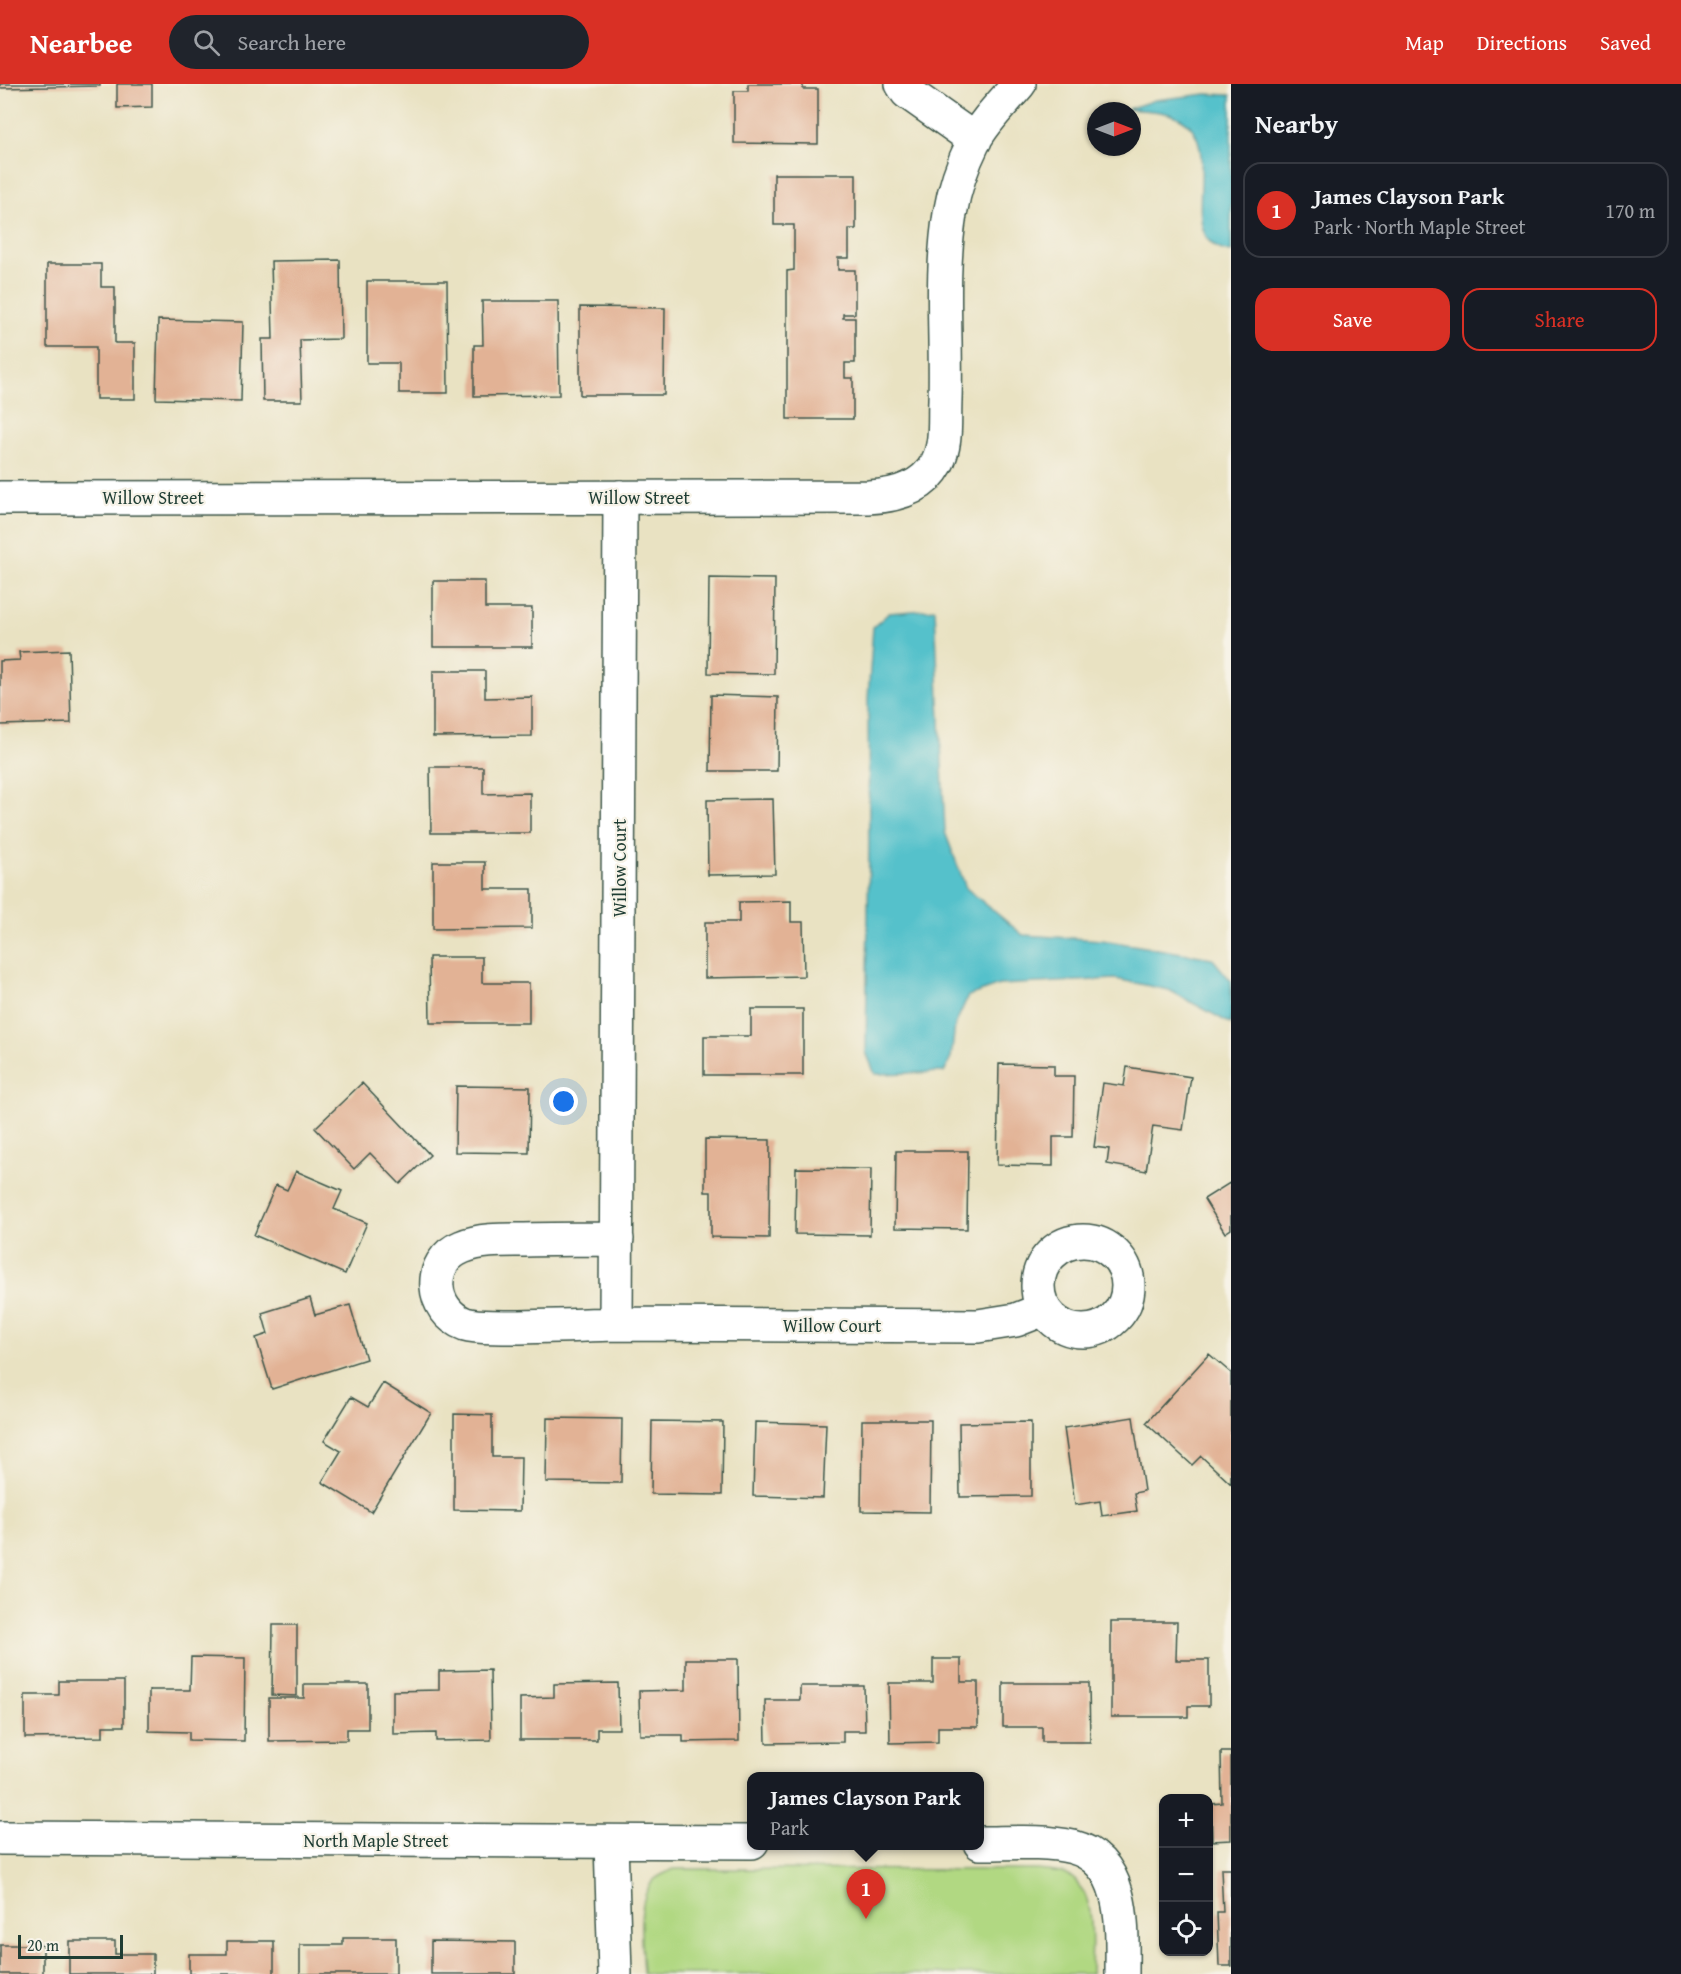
<!DOCTYPE html>
<html lang="en">
<head>
<meta charset="utf-8">
<style>
  :root { --surface:#171b24; --page:#20242c; --text:#f1f3f6; --muted:#9ea1a6; --line:#363941; --accent:#d93025 }
  body { margin:0; font-family:"Gentium Book Plus",serif; background:var(--page); color:var(--text) }
  .controls { position:absolute; right:18px; bottom:18px; display:grid; overflow:hidden; border-radius:12px; box-shadow:0 2px 4px #0004 }
  .controls button { width:54px; height:54px; display:grid; place-items:center; padding:0; border:0; border-bottom:2px solid var(--line); background:var(--surface); color:var(--text); font:30px sans-serif }
  .compass { position:absolute; left:1087px; top:18px; width:54px; height:54px; border-radius:50%; background:var(--surface); box-shadow:0 2px 4px #0004; rotate:90deg }
  .scale { position:absolute; left:18px; bottom:15px; width:105px; box-sizing:border-box; padding-left:6px; border:3px solid #1f3d34; border-top:0; font-size:16px; line-height:21px; white-space:nowrap; color:#1f3d34; -webkit-text-stroke:4px #f7f3e8; paint-order:stroke }
  .you { position:absolute; left:564px; top:1018px; width:21px; height:21px; margin:-15px; border:4px solid #fff; border-radius:50%; background:#1a73e8; box-shadow:0 0 0 9px #1a73e833 }
  .badge { display:grid; place-items:center; width:39px; height:39px; border-radius:50%; background:var(--accent); color:#fff; font-size:20px; font-weight:700 }
  .pin { position:absolute; translate:-50% -50px; filter:drop-shadow(0 2px 3px #0008) }
  .pin::after { content:''; position:absolute; top:32px; width:21px; height:18px; background:inherit; clip-path:polygon(0 0,100% 0,50% 100%) }
  .popup { position:absolute; left:747px; top:1688px; width:237px; height:78px; box-sizing:border-box; display:grid; place-content:center; border-radius:12px; background:var(--surface); filter:drop-shadow(0 2px 4px #0005); font-size:20px; white-space:nowrap; color:var(--muted) }
  .popup b { font-size:22px; color:var(--text) }
  .popup::after { content:''; position:absolute; left:50%; top:100%; margin-left:-12px; border:12px solid transparent; border-top-color:var(--surface) }
  .list { margin:0; padding:0; list-style:none }
  h2 { display:flex; justify-content:space-between; align-items:center; height:78px; margin:0; padding:0 24px; font-size:26px }
  h2 small { font-size:20px; font-weight:400; color:var(--muted) }
  .list li { display:grid; grid-template-columns:39px 1fr auto; gap:18px; align-items:center; box-sizing:border-box; height:96px; margin:0 12px 12px; padding:0 12px; border:2px solid var(--line); border-radius:18px }
  .list b { display:block; font-size:22px; white-space:nowrap }
  .list p { margin:0; font-size:20px; white-space:nowrap; color:var(--muted) }
  .list em { font-size:20px; font-style:normal; color:var(--muted) }
  .actions { display:flex; gap:12px; padding:18px 24px }
  .actions a { flex:1; padding:14px 0; border:2px solid var(--accent); border-radius:18px; text-align:center; font-size:21px; color:var(--accent) }
  .actions .main { background:var(--accent); color:#fff }
  .icon { flex:none; width:33px; height:33px; fill:none; stroke:currentColor; stroke-width:2; stroke-linecap:round; stroke-linejoin:round }
  .map { position:relative; flex:none; width:1231px; height:1890px; overflow:hidden }
  header { display:flex; align-items:center; gap:36px; box-sizing:border-box; height:84px; padding:0 30px; background:var(--accent); color:#fff }
  header strong { font-size:28px }
  nav { display:flex; gap:33px; margin-inline-start:auto; font-size:21px }
  .search { width:420px; height:54px; background:var(--page); display:flex; align-items:center; gap:15px; box-sizing:border-box; padding:0 21px; border-radius:33px; color:var(--muted); font-size:22px }
  main { display:flex }
  aside { flex:1; background:var(--surface) }
  .map>svg:first-child { display:block }
  .green { fill:#b1d882; stroke:#688a5b; stroke-width:1.5 }
  .water { fill:#54c1cb; stroke:#3a7f80; stroke-width:1.5 }
  .building { fill:#e2b295 }
  .lines { fill:none; stroke-linecap:round; stroke-linejoin:round }
  .minor-casing { stroke:#3d5649; stroke-width:36 }
  .minor { stroke:#fff; stroke-width:33 }
  .labels { text-anchor:middle; dominant-baseline:central; stroke-width:4.5; stroke-linejoin:round; paint-order:stroke }
  .street-label { font-size:18px; fill:#1f3d34; stroke:#f7f3e8 }
</style>
</head>
<body>
<header>
<strong>Nearbee</strong>
<div class="search"><svg class="icon" aria-label="search" viewBox="0 0 24 24"><circle cx="10" cy="10" r="6"/><path d="M15 15l6 6"/></svg>Search here</div>
<nav><a>Map</a><a>Directions</a><a>Saved</a></nav>
</header>
<main>
<div class="map">
<svg width="1231" height="1890" viewBox="0 0 1231 1890">
  <rect width="100%" height="100%" fill="#f7f3e8"/>
  <filter id="ink" filterUnits="userSpaceOnUse"><feTurbulence type="fractalNoise" baseFrequency=".0167" numOctaves="2"/><feDisplacementMap in="SourceGraphic" scale="12" xChannelSelector="R" yChannelSelector="G"/><feConvolveMatrix kernelMatrix="1 2 1 2 8 2 1 2 1" color-interpolation-filters="sRGB"/></filter>
  <filter id="wash" filterUnits="userSpaceOnUse"><feTurbulence type="fractalNoise" baseFrequency=".008" numOctaves="4" result="noise"/><feDisplacementMap in="SourceGraphic" scale="24" xChannelSelector="R" yChannelSelector="G"/><feGaussianBlur stdDeviation="1.35" result="paint"/><feColorMatrix in="noise" values="0 0 0 0 0 0 0 0 0 0 0 0 0 0 0 0 0 1.4 0 .05"/><feComposite in="paint" operator="in"/></filter>
  <g filter="url(#wash)">
    <rect width="100%" height="100%" fill="#e9e2c2"/>
    <path class="green" d="M 674,1785 L 1037,1786 C 1046,1787 1056,1787 1065,1790 C 1099,1803 1091,1861 1091,1890 L 643,1890 C 642,1865 635,1817 653,1797 C 658,1791 667,1789 674,1785 Z"/>
    <path class="water" d="M 1206,10 L 1231,11 L 1231,168 C 1170,160 1227,64 1183,36 C 1167,26 1146,27 1128,25 L 1155,16 Z
      M 935,525 L 945,748 L 966,804 L 1023,851 L 1102,856 L 1212,874 L 1231,897 L 1231,940 L 1169,906 L 1116,895 L 999,901 L 968,912 L 955,941 L 951,974 L 944,988 L 875,990 L 866,968 L 869,760 L 868,615 L 873,543 L 889,529 Z"/>
    <g id="blocks">
      <path class="building" d="M 0,0 L 100,0 L 100,2 L 0,4 Z
        M 117,0 L 152,0 L 152,23 L 117,24 Z
        M 748,0 L 803,0 L 803,5 L 818,5 L 818,60 L 734,59 L 734,7 L 748,7 Z
        M 774,90 L 856,90 L 856,145 L 849,145 L 849,174 L 838,174 L 838,186 L 855,186 L 855,230 L 843,230 L 843,234 L 855,234 L 855,279 L 845,279 L 845,294 L 853,294 L 853,335 L 787,335 L 787,187 L 794,186 L 794,141 L 774,141 Z
        M 340,176 L 341,255 L 300,256 L 302,317 L 263,317 L 262,255 L 273,255 L 271,177 Z
        M 47,180 L 101,180 L 101,203 L 115,203 L 115,259 L 135,259 L 135,315 L 96,315 L 96,263 L 47,263 Z
        M 367,197 L 447,197 L 448,309 L 399,309 L 399,279 L 367,279 Z
        M 482,217 L 558,217 L 559,311 L 474,312 L 474,261 L 483,261 Z
        M 580,223 L 665,224 L 664,311 L 580,311 Z
        M 158,236 L 243,238 L 241,317 L 156,315 Z
        M 709,494 L 775,495 L 774,590 L 708,589 Z
        M 433,497 L 485,497 L 485,524 L 532,524 L 532,563 L 433,563 Z
        M 69,566 L 71,639 L 0,641 L 0,577 L 20,576 L 19,568 Z
        M 433,587 L 485,587 L 485,614 L 532,613 L 532,652 L 433,653 Z
        M 711,611 L 778,613 L 777,687 L 710,687 Z
        M 430,683 L 483,683 L 483,710 L 530,709 L 530,749 L 431,749 Z
        M 773,715 L 775,790 L 708,791 L 707,716 Z
        M 433,778 L 485,778 L 485,805 L 532,805 L 532,844 L 433,845 Z
        M 791,817 L 791,838 L 803,838 L 804,892 L 705,894 L 705,838 L 739,838 L 739,818 Z
        M 429,873 L 482,873 L 482,899 L 529,899 L 529,939 L 430,939 Z
        M 751,925 L 803,925 L 803,991 L 704,991 L 704,952 L 751,952 Z
        M 999,980 L 1054,981 L 1054,992 L 1074,992 L 1073,1053 L 1053,1053 L 1053,1082 L 997,1081 Z
        M 1127,983 L 1191,993 L 1183,1046 L 1153,1042 L 1146,1087 L 1107,1080 L 1109,1065 L 1094,1063 L 1103,999 L 1124,1002 Z
        M 362,999 L 430,1071 L 400,1100 L 370,1069 L 354,1085 L 315,1044 Z
        M 456,1002 L 530,1003 L 529,1069 L 455,1068 Z
        M 705,1055 L 770,1056 L 769,1154 L 711,1153 L 711,1108 L 705,1108 Z
        M 896,1067 L 968,1067 L 967,1145 L 895,1144 Z
        M 796,1084 L 871,1085 L 870,1151 L 795,1150 Z
        M 296,1087 L 342,1107 L 334,1125 L 367,1139 L 345,1190 L 254,1151 L 276,1101 L 287,1106 Z
        M 1231,1098 L 1231,1145 L 1225,1149 L 1204,1115 Z
        M 310,1214 L 315,1231 L 350,1221 L 366,1275 L 272,1305 L 256,1254 L 268,1250 L 262,1229 Z
        M 1209,1270 L 1231,1289 L 1231,1400 L 1201,1372 L 1192,1381 L 1146,1339 Z
        M 383,1299 L 431,1329 L 371,1428 L 322,1398 L 341,1367 L 324,1357 L 351,1313 L 368,1323 Z
        M 454,1330 L 492,1331 L 492,1373 L 521,1373 L 520,1427 L 454,1426 Z
        M 1133,1333 L 1144,1407 L 1134,1409 L 1137,1427 L 1102,1432 L 1100,1417 L 1075,1421 L 1064,1344 Z
        M 547,1334 L 622,1335 L 621,1399 L 546,1398 Z
        M 862,1336 L 931,1336 L 930,1428 L 861,1427 Z
        M 652,1337 L 723,1338 L 722,1411 L 651,1410 Z
        M 755,1338 L 826,1340 L 823,1414 L 753,1412 Z
        M 1031,1338 L 1031,1412 L 960,1413 L 959,1339 Z
        M 1111,1538 L 1177,1538 L 1176,1576 L 1209,1576 L 1209,1622 L 1188,1622 L 1188,1633 L 1111,1633 Z
        M 273,1541 L 297,1541 L 297,1612 L 272,1611 Z
        M 191,1573 L 245,1574 L 244,1657 L 189,1656 L 189,1648 L 149,1647 L 149,1606 L 190,1606 Z
        M 686,1575 L 738,1575 L 739,1657 L 683,1658 L 683,1651 L 640,1651 L 639,1607 L 686,1606 Z
        M 933,1575 L 961,1575 L 961,1598 L 978,1598 L 978,1643 L 938,1643 L 938,1658 L 890,1659 L 889,1599 L 933,1599 Z
        M 490,1586 L 491,1656 L 436,1657 L 436,1649 L 393,1650 L 393,1607 L 439,1606 L 439,1587 Z
        M 59,1597 L 124,1597 L 124,1642 L 103,1642 L 103,1653 L 25,1654 L 25,1611 L 59,1611 Z
        M 618,1599 L 619,1645 L 597,1645 L 597,1656 L 520,1656 L 520,1614 L 554,1613 L 554,1600 Z
        M 1003,1599 L 1089,1599 L 1090,1658 L 1042,1658 L 1042,1643 L 1003,1643 Z
        M 304,1600 L 368,1600 L 368,1645 L 347,1645 L 347,1656 L 269,1657 L 269,1614 L 304,1614 Z
        M 800,1602 L 864,1602 L 865,1647 L 843,1647 L 843,1658 L 766,1659 L 765,1616 L 800,1616 Z
        M 1221,1668 L 1231,1668 L 1231,1756 L 1212,1757 L 1211,1720 L 1222,1719 Z
        M 1221,1785 L 1231,1785 L 1231,1882 L 1219,1882 L 1217,1828 L 1223,1828 Z
        M 343,1854 L 396,1854 L 396,1890 L 300,1890 L 300,1861 L 343,1861 Z
        M 69,1857 L 115,1857 L 115,1870 L 153,1870 L 153,1890 L 69,1890 Z
        M 227,1857 L 274,1857 L 274,1890 L 189,1890 L 189,1870 L 227,1870 Z
        M 431,1857 L 515,1858 L 515,1890 L 431,1890 Z
        M 0,1861 L 43,1861 L 43,1890 L 0,1890 Z"/>
    </g>
  </g>
  <g filter="url(#ink)">
    <use href="#blocks" fill-opacity="0" stroke="#3d5649" stroke-width="1.5"/>
    <g class="lines">
      <defs>
        <path id="minor" d="M 902,0 L 907,8 L 975,56
          M 620,413 L 616,1240 L 978,1242 L 1016,1236 L 1044,1225
          M 0,414 L 868,413 C 895,412 923,405 937,379 C 947,360 944,337 945,316 C 947,255 940,191 950,130 C 954,106 963,79 974,57 C 985,36 1004,18 1019,0
          M1038 1202a45 45 0 1 1 90 0a45 45 0 1 1-90 0Z
          M 616,1240 C 580,1241 543,1243 506,1243 C 493,1242 478,1244 465,1240 C 430,1227 426,1177 462,1163 C 481,1155 505,1156 525,1156 C 556,1155 586,1155 617,1155
          M 0,1754 L 752,1758
          M 611,1758 L 615,1890
          M 980,1759 C 1010,1759 1043,1756 1073,1763 C 1127,1777 1122,1846 1122,1890"/>
      </defs>
      <use href="#minor" class="minor-casing"/>
      <use href="#minor" class="minor"/>
    </g>
  </g>
  <g class="labels">
    <g class="street-label">
      <text x="153" y="413">Willow Street</text>
      <text x="639" y="413">Willow Street</text>
      <text transform="translate(619 784) rotate(-90)">Willow Court</text>
      <text x="832" y="1241">Willow Court</text>
      <text x="376" y="1756">North Maple Street</text>
    </g>
  </g>
</svg>
<div class="controls">
<button>+</button>
<button>−</button>
<button><svg class="icon" aria-label="locate" viewBox="0 0 24 24"><circle cx="12" cy="12" r="6"/><path d="M12 2v4M12 18v4M2 12h4M18 12h4"/></svg></button>
</div>
<svg class="compass" viewBox="-18 -18 36 36"><path d="M0-13l5 13h-10z" fill="#e53935"/><path d="M0 13l5-13h-10z" fill="#9ea1a6"/></svg>
<div class="scale">20 m</div>
<div class="you"></div>
<div class="pin badge" style="left:866px;top:1835px">1</div>
<div class="popup"><b>James Clayson Park</b>Park</div>
</div>
<aside>
<h2>Nearby<small></small></h2>
<ul class="list">
<li><span class="badge">1</span><div><b>James Clayson Park</b><p>Park · North Maple Street</p></div><em>170 m</em></li>
</ul>
<div class="actions"><a class="main">Save</a><a>Share</a></div>
</aside>
</main>
</body>
</html>
